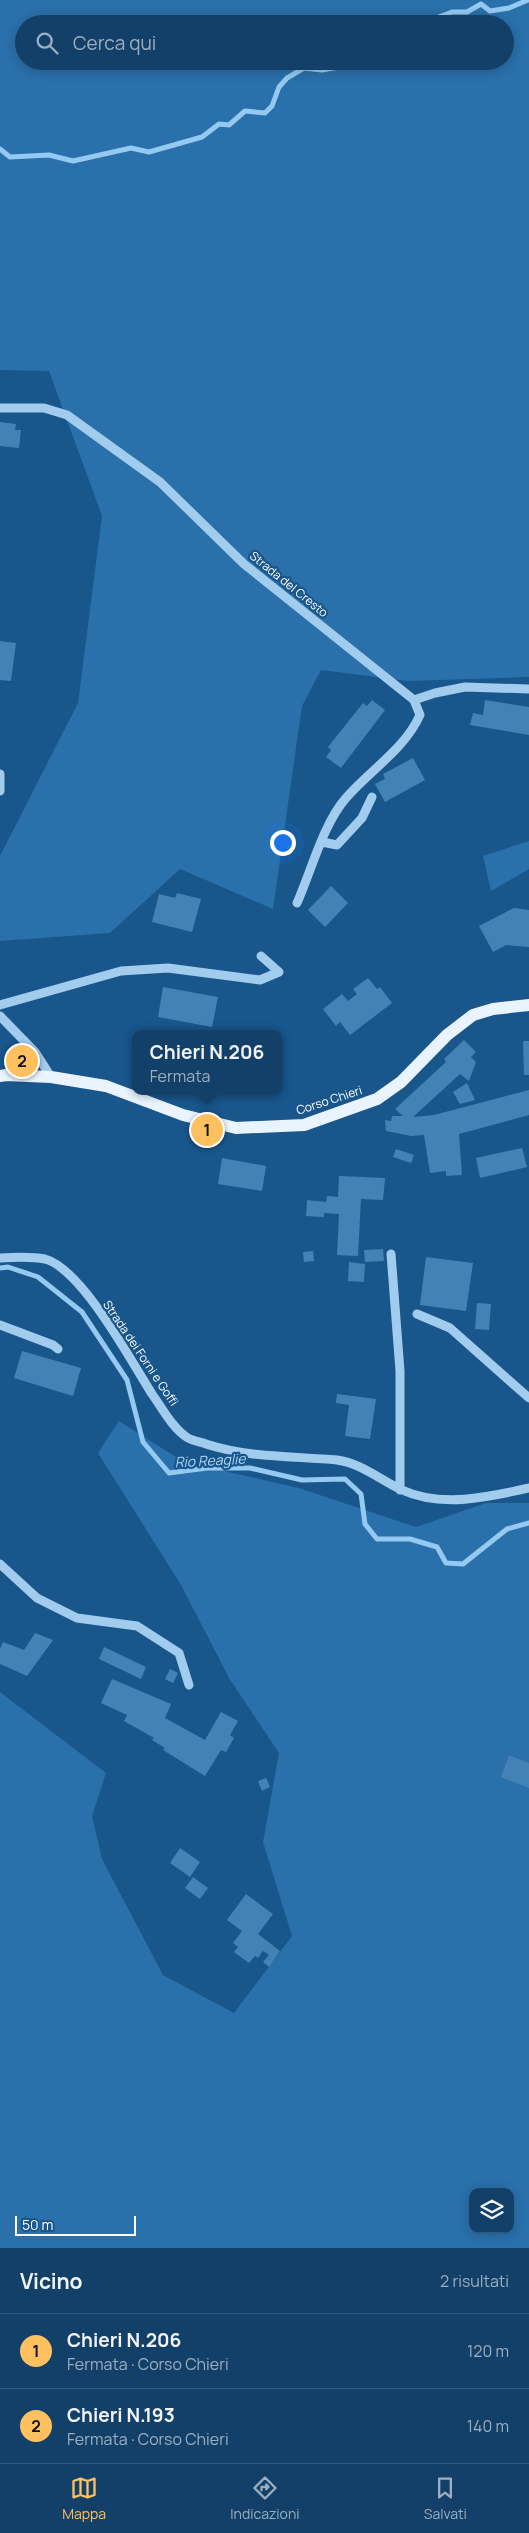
<!DOCTYPE html>
<html lang="it">
<head>
<meta charset="utf-8">
<style>
  :root { --surface:#124068; --page:#1b476e; --text:#f1f3f6; --muted:#9cafc0; --line:#31597c; --accent:#ffc05f }
  body { margin:0; font-family:Manrope,sans-serif; background:var(--page); color:var(--text) }
  .controls { position:absolute; right:15px; bottom:15px; display:grid; overflow:hidden; border-radius:10px; box-shadow:0 2px 12px #0003 }
  .controls button { width:45px; height:45px; display:grid; place-items:center; padding:0; border:0; border-bottom:1px solid var(--line); background:var(--surface); color:var(--text); font:25px sans-serif }
  .scale { position:absolute; left:15px; bottom:12px; width:121px; box-sizing:border-box; padding-left:5px; border:2px solid #fff; border-top:0; font-size:14px; line-height:18px; white-space:nowrap; color:#fff; -webkit-text-stroke:4px #18568b; paint-order:stroke }
  .you { position:absolute; left:282px; top:842px; width:18px; height:18px; margin:-12px; border:4px solid #fff; border-radius:50%; background:#1a73e8; box-shadow:0 0 0 8px #1a73e833 }
  .badge { display:grid; place-items:center; width:32px; height:32px; border-radius:50%; background:var(--accent); color:#111; font-size:16px; font-weight:700 }
  .pin { position:absolute; translate:-50% -50%; border:2px solid #fff; box-shadow:0 1px 5px #0006 }
  .popup { position:absolute; left:132px; top:1030px; width:150px; height:65px; box-sizing:border-box; display:grid; place-content:center; border-radius:10px; background:var(--surface); filter:drop-shadow(0 1px 4px #0005); font-size:16px; white-space:nowrap; color:var(--muted) }
  .popup b { font-size:19px; color:var(--text) }
  .popup::after { content:''; position:absolute; left:50%; top:100%; margin-left:-10px; border:10px solid transparent; border-top-color:var(--surface) }
  .list { margin:0; padding:0; list-style:none }
  h2 { display:flex; justify-content:space-between; align-items:center; height:65px; margin:0; padding:0 20px; font-size:21px }
  h2 small { font-size:16px; font-weight:400; color:var(--muted) }
  .list li { display:grid; grid-template-columns:32px 1fr auto; gap:15px; align-items:center; box-sizing:border-box; height:75px; padding:0 20px; border-top:1px solid var(--line) }
  .list b { display:block; font-size:19px; white-space:nowrap }
  .list p { margin:0; font-size:16px; white-space:nowrap; color:var(--muted) }
  .list em { font-size:16px; font-style:normal; color:var(--muted) }
  .icon { flex:none; width:28px; height:28px; fill:none; stroke:currentColor; stroke-width:2; stroke-linecap:round; stroke-linejoin:round }
  .map { position:relative; flex:none; width:529px; height:2248px; overflow:hidden }
  .search { position:absolute; background:var(--surface); box-shadow:0 2px 12px #0003; left:15px; right:15px; top:15px; height:55px; display:flex; align-items:center; gap:12px; box-sizing:border-box; padding:0 18px; border-radius:28px; color:var(--muted); font-size:19px }
  .sheet { height:215px; background:var(--surface) }
  nav { display:flex; justify-content:space-around; align-items:center; box-sizing:border-box; height:70px; border-top:1px solid var(--line); background:var(--surface); font-size:14px; color:var(--muted) }
  nav a { display:grid; justify-items:center; gap:2px }
  nav .on { color:var(--accent) }
  .map>svg:first-child { display:block }
  .green { fill:#2a70aa; fill-rule:evenodd }
  .lines { fill:none; stroke-linecap:round; stroke-linejoin:round }
  .stream { stroke:#94c9f1; stroke-width:5 }
  .building { fill:#4482b6 }
  .minor { stroke:#a1ccee; stroke-width:9 }
  .major { stroke:#e9f4ff; stroke-width:12 }
  .labels { text-anchor:middle; dominant-baseline:central; stroke-width:4.5; stroke-linejoin:round; paint-order:stroke }
  .street-label { font-size:12px; fill:#fff; stroke:#18568b }
  .water-label { font-size:14px; font-style:italic; fill:#add6f6; stroke:#18568b }
</style>
</head>
<body>
<div class="map">
<svg width="529" height="2248" viewBox="0 0 529 2248">
  <rect width="100%" height="100%" fill="#18568b"/>
  <path class="green" d="M 0,0 L 529,0 L 529,677 L 408,681 L 321,670 L 302,706 L 273,909 L 180,869 L 110,933 L 0,941 L 0,856 L 78,703 L 102,516 L 49,371 L 0,370 ZM 24,24 L 505,24 L 505,61 L 24,61 Z
    M 529,841 L 529,869 L 491,891 L 483,856 Z
    M 119,1421 L 184,1462 L 299,1488 L 416,1527 L 486,1503 L 529,1503 L 529,2248 L 0,2248 L 0,1692 L 106,1773 L 92,1816 L 102,1859 L 163,1975 L 234,2013 L 292,1936 L 263,1842 L 279,1753 L 229,1678 L 181,1585 L 98,1453 ZM 473,2192 L 510,2192 L 510,2229 L 473,2229 Z"/>
  <g class="lines">
    <path class="stream" d="M 420,24 L 452,12 L 467,12 L 481,4 L 490,11 L 509,8 L 528,0
      M 0,149 L 10,157 L 49,155 L 73,161 L 131,148 L 149,152 L 202,137 L 219,124 L 229,125 L 245,111 L 265,113 L 272,106 L 279,87 L 287,78 L 304,68 L 322,70 L 350,65 L 353,61
      M 0,1268 L 8,1267 L 38,1277 L 82,1312 L 127,1380 L 143,1442 L 169,1473 L 207,1468 L 250,1468 L 302,1480 L 345,1479 L 361,1494 L 365,1524 L 377,1539 L 410,1539 L 437,1547 L 446,1563 L 463,1564 L 507,1529 L 529,1523"/>
  </g>
  <path class="building" d="M 0,422 L 16,424 L 15,430 L 21,430 L 19,448 L 0,446 Z
    M 0,641 L 16,643 L 11,681 L 0,680 Z
    M 372,700 L 385,710 L 341,768 L 326,757 L 331,750 L 328,747 L 363,703 L 367,706 Z
    M 485,700 L 529,707 L 529,735 L 470,725 L 473,713 L 483,715 Z
    M 413,758 L 425,780 L 385,802 L 375,784 L 385,779 L 383,774 Z
    M 331,886 L 348,903 L 325,927 L 308,910 Z
    M 177,893 L 201,899 L 192,932 L 152,922 L 159,894 L 175,898 Z
    M 514,908 L 529,910 L 529,947 L 506,945 L 493,952 L 479,926 Z
    M 368,978 L 377,989 L 380,987 L 392,1003 L 350,1035 L 340,1022 L 336,1026 L 323,1009 L 342,994 L 348,1001 L 357,994 L 353,989 Z
    M 163,987 L 218,997 L 212,1027 L 158,1017 Z
    M 464,1040 L 476,1052 L 471,1057 L 476,1062 L 469,1081 L 460,1074 L 413,1117 L 434,1115 L 529,1090 L 529,1115 L 459,1134 L 462,1175 L 446,1176 L 446,1171 L 430,1173 L 424,1135 L 411,1136 L 386,1131 L 385,1120 L 391,1121 L 392,1116 L 403,1116 L 395,1109 L 446,1062 L 444,1059 Z
    M 523,1041 L 529,1041 L 529,1075 L 524,1075 Z
    M 467,1083 L 475,1100 L 460,1104 L 453,1092 Z
    M 522,1148 L 527,1167 L 480,1178 L 476,1158 Z
    M 396,1149 L 414,1155 L 411,1163 L 393,1157 Z
    M 222,1158 L 266,1166 L 262,1191 L 218,1184 Z
    M 339,1176 L 385,1178 L 383,1200 L 361,1199 L 358,1256 L 337,1255 L 339,1214 L 324,1213 L 324,1217 L 306,1216 L 307,1200 L 326,1202 L 327,1196 L 338,1197 Z
    M 383,1249 L 384,1261 L 365,1262 L 364,1250 Z
    M 313,1251 L 314,1261 L 304,1262 L 303,1252 Z
    M 426,1257 L 473,1263 L 466,1311 L 420,1305 Z
    M 349,1262 L 365,1264 L 364,1282 L 348,1281 Z
    M 477,1303 L 491,1304 L 489,1330 L 475,1329 Z
    M 22,1351 L 81,1368 L 73,1396 L 14,1378 Z
    M 337,1394 L 376,1399 L 370,1439 L 345,1436 L 349,1405 L 336,1403 Z
    M 35,1633 L 53,1640 L 27,1676 L 0,1664 L 0,1649 L 3,1642 L 24,1650 Z
    M 104,1647 L 146,1667 L 141,1679 L 99,1659 Z
    M 170,1669 L 178,1673 L 173,1683 L 165,1679 Z
    M 112,1679 L 171,1704 L 165,1718 L 205,1740 L 221,1712 L 238,1721 L 230,1735 L 234,1738 L 226,1752 L 221,1750 L 205,1776 L 163,1750 L 165,1748 L 152,1740 L 154,1738 L 124,1721 L 127,1715 L 101,1703 Z
    M 509,1755 L 529,1763 L 529,1788 L 501,1777 Z
    M 266,1778 L 270,1787 L 262,1791 L 258,1781 Z
    M 180,1848 L 200,1862 L 190,1877 L 170,1863 Z
    M 193,1877 L 208,1888 L 200,1899 L 185,1888 Z
    M 246,1894 L 273,1914 L 258,1934 L 280,1951 L 269,1967 L 263,1962 L 269,1955 L 263,1951 L 258,1958 L 255,1956 L 249,1963 L 234,1952 L 238,1947 L 233,1943 L 242,1931 L 227,1920 Z"/>
  <g class="lines">
    <path class="minor" d="M 0,408 L 44,408 L 67,415 L 160,482 L 244,564 L 414,700 L 420,715 C 404,750 370,770 346,798 C 323,824 311,872 297,903
      M 414,700 L 435,693 L 465,687 L 529,689
      M 0,774 L 0,791
      M 322,842 L 337,845 L 362,818 L 372,797
      M 0,1005 L 121,971 L 168,968 L 260,980 L 279,972 L 261,956
      M 0,1016 L 35,1052 L 51,1077
      M 391,1254 L 400,1371 L 400,1490
      M 0,1258 C 15,1257 30,1256 45,1259 C 82,1269 131,1361 152,1394 C 162,1408 173,1429 188,1438 C 193,1441 201,1442 206,1444 C 249,1458 293,1456 337,1460 C 361,1463 382,1481 402,1490 C 441,1508 489,1497 529,1488
      M 417,1314 L 450,1328 L 529,1398
      M 0,1325 L 53,1345 L 58,1349
      M 0,1564 L 37,1598 L 77,1618 L 137,1626 L 179,1653 L 189,1685"/>
    <path class="major" d="M 0,1076 L 6,1075 L 51,1077 L 106,1086 L 183,1115 L 236,1128 L 304,1125 L 377,1099 L 401,1082 L 447,1035 L 473,1015 L 493,1009 L 529,1005"/>
  </g>
  <g class="labels">
    <g class="street-label">
      <text transform="translate(289 584) rotate(39)">Strada del Cresto</text>
      <text transform="translate(329 1100) rotate(-18)">Corso Chieri</text>
      <text transform="translate(141 1353) rotate(56)">Strada dei Forni e Goffi</text>
    </g>
    <g class="water-label">
      <text transform="translate(210 1460) rotate(-3)">Rio Reaglie</text>
    </g>
  </g>
</svg>
<div class="controls">
<button><svg class="icon" aria-label="layers" viewBox="0 0 24 24"><path d="M12 4l9 5-9 5-9-5zM3 14l9 5 9-5"/></svg></button>
</div>
<div class="scale">50 m</div>
<div class="you"></div>
<div class="pin badge" style="left:207px;top:1130px">1</div>
<div class="popup"><b>Chieri N.206</b>Fermata</div>
<div class="pin badge" style="left:22px;top:1061px">2</div>
<div class="search"><svg class="icon" aria-label="search" viewBox="0 0 24 24"><circle cx="10" cy="10" r="6"/><path d="M15 15l6 6"/></svg>Cerca qui</div>
</div>
<section class="sheet">
<h2>Vicino<small>2 risultati</small></h2>
<ul class="list">
<li><span class="badge">1</span><div><b>Chieri N.206</b><p>Fermata · Corso Chieri</p></div><em>120 m</em></li>
<li><span class="badge">2</span><div><b>Chieri N.193</b><p>Fermata · Corso Chieri</p></div><em>140 m</em></li>
</ul>
</section>
<nav>
<a class="on"><svg class="icon" aria-label="map" viewBox="0 0 24 24"><path d="M3 6l6-2 6 2 6-2v14l-6 2-6-2-6 2zM9 4v14M15 6v14"/></svg>Mappa</a>
<a><svg class="icon" aria-label="directions" viewBox="0 0 24 24"><path d="M12 3l9 9-9 9-9-9zM9 14v-3h6M13 9l2 2-2 2"/></svg>Indicazioni</a>
<a><svg class="icon" aria-label="saved" viewBox="0 0 24 24"><path d="M7 4h10v16l-5-4-5 4z"/></svg>Salvati</a>
</nav>
</body>
</html>
